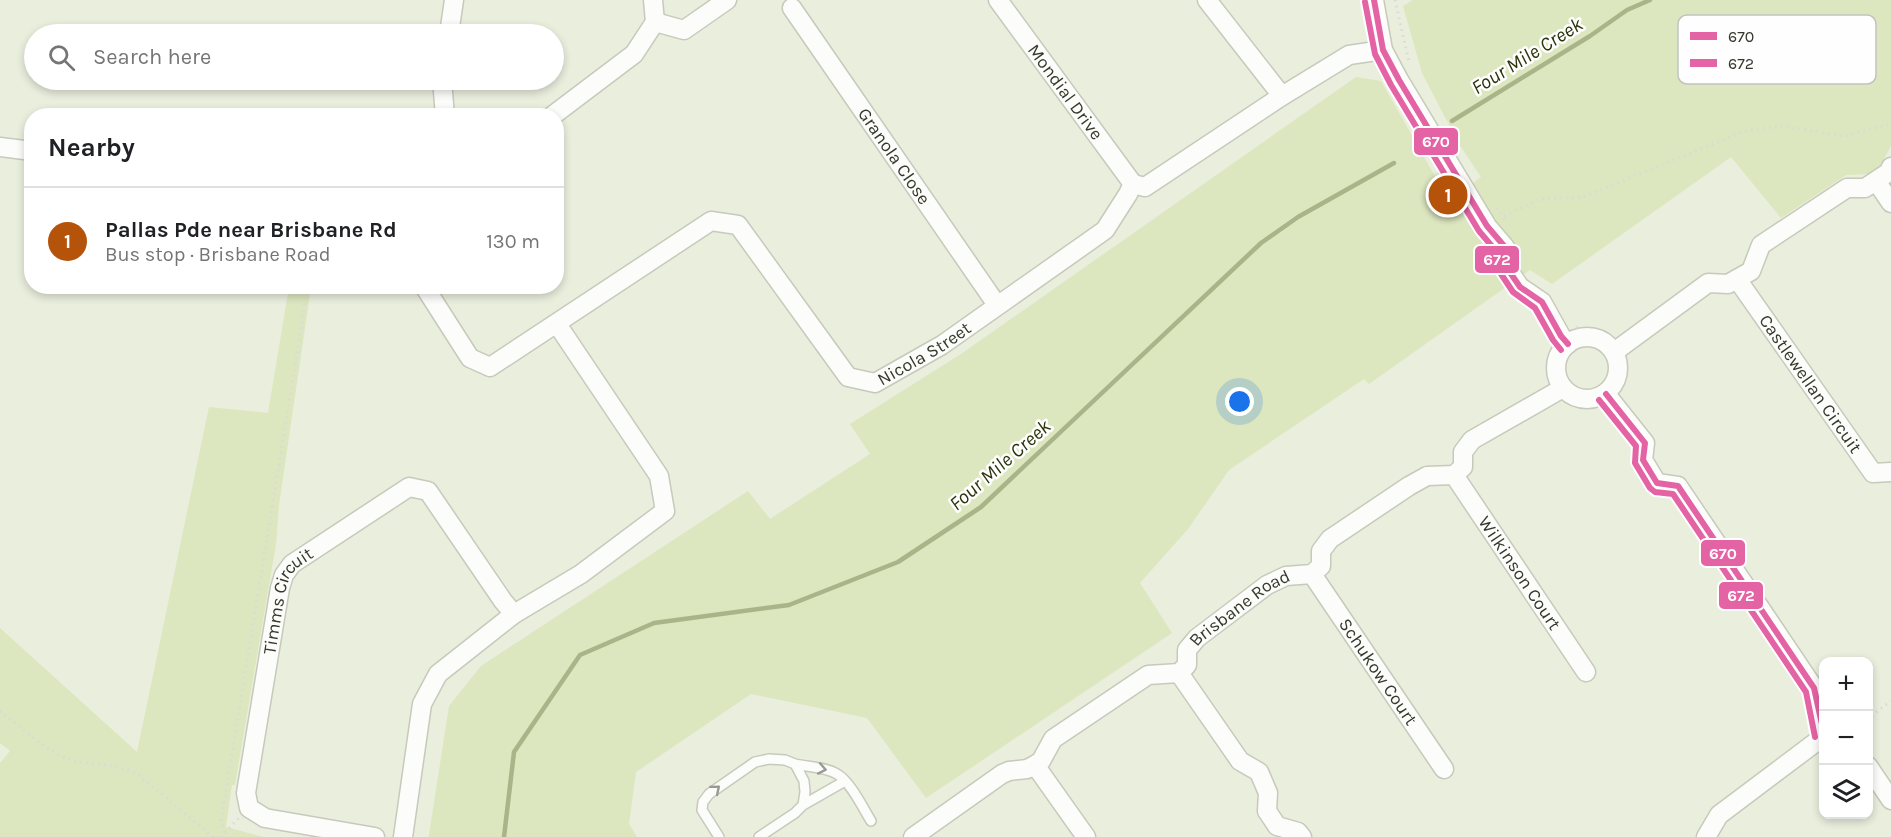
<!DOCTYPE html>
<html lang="en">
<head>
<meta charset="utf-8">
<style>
  :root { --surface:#fff; --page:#f2f2f2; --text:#202124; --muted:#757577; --line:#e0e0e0; --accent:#b45309 }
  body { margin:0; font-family:Karla,sans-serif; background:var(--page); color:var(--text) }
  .controls { position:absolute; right:18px; bottom:18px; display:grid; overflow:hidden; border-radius:12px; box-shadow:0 3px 9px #0003 }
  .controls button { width:54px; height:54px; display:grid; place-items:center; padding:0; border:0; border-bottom:2px solid var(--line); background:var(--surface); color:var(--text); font:30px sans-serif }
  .you { position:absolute; left:1240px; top:402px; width:21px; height:21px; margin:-15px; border:4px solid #fff; border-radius:50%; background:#1a73e8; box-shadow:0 0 0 9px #1a73e833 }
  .badge { display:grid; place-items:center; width:39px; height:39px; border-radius:50%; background:var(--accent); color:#fff; font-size:20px; font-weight:700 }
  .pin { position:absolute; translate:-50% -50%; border:3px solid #fff; box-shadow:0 2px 6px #0006 }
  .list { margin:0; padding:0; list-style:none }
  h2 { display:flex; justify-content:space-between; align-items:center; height:78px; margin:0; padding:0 24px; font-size:26px }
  h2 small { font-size:20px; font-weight:400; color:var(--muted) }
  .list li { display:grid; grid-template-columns:39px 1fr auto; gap:18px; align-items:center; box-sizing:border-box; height:108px; padding:0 24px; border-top:2px solid var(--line) }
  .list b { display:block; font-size:22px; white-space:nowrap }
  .list p { margin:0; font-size:20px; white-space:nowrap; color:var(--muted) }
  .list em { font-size:20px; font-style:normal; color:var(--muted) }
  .icon { flex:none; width:33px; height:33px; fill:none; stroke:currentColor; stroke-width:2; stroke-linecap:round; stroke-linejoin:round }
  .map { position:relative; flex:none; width:1891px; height:837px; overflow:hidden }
  .search { position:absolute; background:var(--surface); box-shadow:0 3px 9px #0003; left:24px; top:24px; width:540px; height:66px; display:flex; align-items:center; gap:15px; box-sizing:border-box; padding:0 21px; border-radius:33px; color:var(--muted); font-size:22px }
  .panel { position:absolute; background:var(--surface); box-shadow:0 3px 9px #0003; left:24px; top:108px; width:540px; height:186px; border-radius:24px }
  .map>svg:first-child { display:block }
  .green { fill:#dce6bf }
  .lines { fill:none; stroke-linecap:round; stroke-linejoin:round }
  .stream { stroke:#aab489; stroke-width:4.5 }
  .lane-casing { stroke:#c6cabb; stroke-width:12 }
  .street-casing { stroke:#c6cabb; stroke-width:21 }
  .path { stroke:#dadbd5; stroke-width:3; stroke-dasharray:1.5 4.5; stroke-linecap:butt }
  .lane { stroke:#fcfcfa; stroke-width:9 }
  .street { stroke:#fcfcfa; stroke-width:18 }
  .bus-1-casing { stroke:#fefefe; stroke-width:10 }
  .bus-2-casing { stroke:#fefefe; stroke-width:10 }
  .bus-1 { stroke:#e463a4; stroke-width:6 }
  .bus-2 { stroke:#e463a4; stroke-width:6 }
  .oneway { stroke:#989a93 }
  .labels { text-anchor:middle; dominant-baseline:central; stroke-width:5; stroke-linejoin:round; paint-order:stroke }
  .street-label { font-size:18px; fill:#35392c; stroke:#fefefe }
  .water-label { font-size:20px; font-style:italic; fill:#2b3308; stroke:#fefefe }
  .key { fill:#fefefe; stroke:#c2c3bf; stroke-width:1.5 }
  .key-label { font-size:16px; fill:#35392c }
  .line-badge { stroke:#fefefe; stroke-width:2 }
  .badge-label { font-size:16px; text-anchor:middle; font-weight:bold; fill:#fff }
</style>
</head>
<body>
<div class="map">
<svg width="1891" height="837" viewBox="0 0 1891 837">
  <rect width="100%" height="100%" fill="#eaeedd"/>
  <path class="green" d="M 1413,0 L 1891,0 L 1891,145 L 1881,166 L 1870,174 L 1846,175 L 1781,218 L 1731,157 L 1552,284 L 1530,270 L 1369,384 L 1364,379 L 1229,470 L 1188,529 L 1140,583 L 1172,633 L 926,798 L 867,718 L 751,694 L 636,772 L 629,824 L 637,837 L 428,837 L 429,835 L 449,706 L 481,666 L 748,491 L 770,519 L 870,454 L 850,424 L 961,354 L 1356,77 L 1381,81 L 1449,201 L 1481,177 L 1459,144 L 1422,73 L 1403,6 Z
    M 289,287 L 311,287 L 279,505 L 276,544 L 235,785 L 232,785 L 226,827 L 263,837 L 0,837 L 0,763 L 10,751 L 0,743 L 0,628 L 137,752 L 209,407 L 268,413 Z"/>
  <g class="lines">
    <path class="stream" d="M 1452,121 L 1590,36 L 1627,10 L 1650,0
      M 504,837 L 514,752 L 580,655 L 654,623 L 789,605 L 898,562 L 981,507 L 1261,243 L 1298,217 L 1394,163"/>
    <defs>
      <path id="lane" d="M 795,764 C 808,767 826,767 837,774 C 850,781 863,808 871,821
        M 803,805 L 845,781
        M 719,837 L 702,810 L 703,802 L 709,794 L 755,762 L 769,759 L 785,760 L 795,764 L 804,781 L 805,792 L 803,805 L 795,813 L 759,837"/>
      <g id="street">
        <path id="s1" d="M 998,0 L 1133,184"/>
        <path d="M 1207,0 L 1282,96"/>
        <path d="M 1374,0 L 1383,50 L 1399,80 L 1487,226 L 1505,247 L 1507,268 L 1520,287 L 1542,302 L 1561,336 L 1568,344"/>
        <path id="s2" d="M 792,8 L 997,305"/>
        <path d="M 655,22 L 684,30 L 727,0"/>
        <path d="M 449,34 L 454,0"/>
        <path d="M 442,80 L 445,116"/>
        <path d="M 552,116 L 634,54 L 655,22 L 653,0"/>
        <path d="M 0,147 L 32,151"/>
        <path d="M 1876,181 L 1891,203"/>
        <path id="s3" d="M 1737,279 L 1873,473 L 1891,472"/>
        <path id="s4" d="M 424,286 L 470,358 L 490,367 L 711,221 L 738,225 L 848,377 L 875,383 L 942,345 L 1105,230 L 1128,194 L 1133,184 L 1145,187 L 1282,96 L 1349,55 L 1383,50"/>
        <circle cx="1587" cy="368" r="31"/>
        <path d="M 1614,352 L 1708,283 L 1728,284 L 1751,271 L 1761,245 L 1847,188 L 1865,188 L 1889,172 L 1891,167"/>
        <path d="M 1606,394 L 1645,443 L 1643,460 L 1657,483 L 1678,486 L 1814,688 L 1824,735"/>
        <path id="s5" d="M 1454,475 L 1586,672"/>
        <path id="s6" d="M 1312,574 L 1444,769"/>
        <path d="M 1179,673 L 1240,761 L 1259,772 L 1268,793 L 1267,811 L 1277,826 L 1298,832 L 1302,837"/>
        <path d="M 1035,765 L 1086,837"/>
        <path d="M 1868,766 L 1891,800"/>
        <path id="s7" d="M 375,837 L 265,818 L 249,808 L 246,793 L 280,588 L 284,575 L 292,564 L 409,487 L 428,491 L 503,601 L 514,614"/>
        <path d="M 403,837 L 422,704 L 438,674 L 514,614 L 581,574 L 665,511 L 659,476 L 557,324"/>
        <path id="s8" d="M 913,837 L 1002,774 L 1009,771 L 1027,769 L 1035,765 L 1041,761 L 1053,739 L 1148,675 L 1179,673 L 1187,665 L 1187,650 L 1197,638 L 1267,585 L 1286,576 L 1312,574 L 1321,566 L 1321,551 L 1330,539 L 1409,486 L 1427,476 L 1454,475 L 1463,467 L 1463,452 L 1472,440 L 1563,388"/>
        <path d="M 1706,837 L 1719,815 L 1824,736"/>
      </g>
    </defs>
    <use href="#lane" class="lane-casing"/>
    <use href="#street" class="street-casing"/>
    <path class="path" d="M 1395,0 L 1409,62
      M 1497,208 L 1507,223
      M 1504,216 L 1540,199 L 1583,197 L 1745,131 L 1781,126 L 1844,136 L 1891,124
      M 1576,327 L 1592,334 L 1609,335
      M 0,711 C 21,727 42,748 66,758 C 90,767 117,762 139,775 L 213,837
      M 1868,721 L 1875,713 L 1891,701
      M 225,832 L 221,822 L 308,286
      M 221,837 L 239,818"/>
    <use href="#lane" class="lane"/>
    <use href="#street" class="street"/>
    <defs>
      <path id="bus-1" d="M 1374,0 L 1383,50 L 1399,80 L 1487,226 L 1505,247 L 1507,268 L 1520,287 L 1542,302 L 1561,336 L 1568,344
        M 1606,394 L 1645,443 L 1643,460 L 1657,483 L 1678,486 L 1814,688 L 1824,733"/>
      <path id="bus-2" d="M 1365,2 L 1375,54 L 1391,85 L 1479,231 L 1496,251 L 1499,271 L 1513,292 L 1535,308 L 1553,340 L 1561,350
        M 1599,400 L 1636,446 L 1635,463 L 1650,488 L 1655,492 L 1673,494 L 1806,692 L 1815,737"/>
    </defs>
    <use href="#bus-1" class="bus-1-casing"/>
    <use href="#bus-2" class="bus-2-casing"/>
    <use href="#bus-1" class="bus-1"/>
    <use href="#bus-2" class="bus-2"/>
  </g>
  <defs><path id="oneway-chevron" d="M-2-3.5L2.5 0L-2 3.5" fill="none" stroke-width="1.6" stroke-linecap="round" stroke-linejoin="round" transform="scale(1.5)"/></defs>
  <g class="oneway">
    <use href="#oneway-chevron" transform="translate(822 769) rotate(11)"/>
    <use href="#oneway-chevron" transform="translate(716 789) rotate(-40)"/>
  </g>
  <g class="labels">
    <g class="street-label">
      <text stroke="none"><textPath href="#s1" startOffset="114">Mondial Drive</textPath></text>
      <text stroke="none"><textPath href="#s2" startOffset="180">Granola Close</textPath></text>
      <text stroke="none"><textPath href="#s4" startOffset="672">Nicola Street</textPath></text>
      <text stroke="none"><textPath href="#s3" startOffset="128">Castlewellan Circuit</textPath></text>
      <text stroke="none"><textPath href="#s5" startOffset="118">Wilkinson Court</textPath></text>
      <text stroke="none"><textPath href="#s7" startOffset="345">Timms Circuit</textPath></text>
      <text stroke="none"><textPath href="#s8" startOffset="416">Brisbane Road</textPath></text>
      <text stroke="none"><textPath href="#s6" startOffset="118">Schukow Court</textPath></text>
    </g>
    <g class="water-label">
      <text transform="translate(1527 56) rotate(-32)">Four Mile Creek</text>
      <text transform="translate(1000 465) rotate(-41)">Four Mile Creek</text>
    </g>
  </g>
  <rect x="1678" y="15" width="198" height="69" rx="9" class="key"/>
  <rect x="1690" y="32" width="27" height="8" fill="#e463a4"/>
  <rect x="1690" y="59" width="27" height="8" fill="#e463a4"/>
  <g class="key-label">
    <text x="1728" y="42">670</text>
    <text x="1728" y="69">672</text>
  </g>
  <g class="line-badge">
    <rect x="1413" y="127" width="46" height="29" rx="6" fill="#e463a4"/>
    <rect x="1474" y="245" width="46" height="29" rx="6" fill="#e463a4"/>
    <rect x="1700" y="539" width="46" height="28" rx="6" fill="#e463a4"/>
    <rect x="1718" y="581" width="46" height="29" rx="6" fill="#e463a4"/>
  </g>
  <g class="badge-label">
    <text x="1436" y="147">670</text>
    <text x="1497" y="265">672</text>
    <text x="1723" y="559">670</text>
    <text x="1741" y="601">672</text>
  </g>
</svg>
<div class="controls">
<button>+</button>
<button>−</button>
<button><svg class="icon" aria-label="layers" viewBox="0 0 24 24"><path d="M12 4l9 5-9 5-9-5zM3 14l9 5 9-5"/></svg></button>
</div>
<div class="you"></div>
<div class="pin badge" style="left:1448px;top:195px">1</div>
<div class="search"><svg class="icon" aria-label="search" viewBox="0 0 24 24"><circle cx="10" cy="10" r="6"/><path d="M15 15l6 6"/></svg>Search here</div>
<section class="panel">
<h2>Nearby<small></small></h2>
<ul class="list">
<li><span class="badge">1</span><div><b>Pallas Pde near Brisbane Rd</b><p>Bus stop · Brisbane Road</p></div><em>130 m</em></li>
</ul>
</section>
</div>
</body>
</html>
